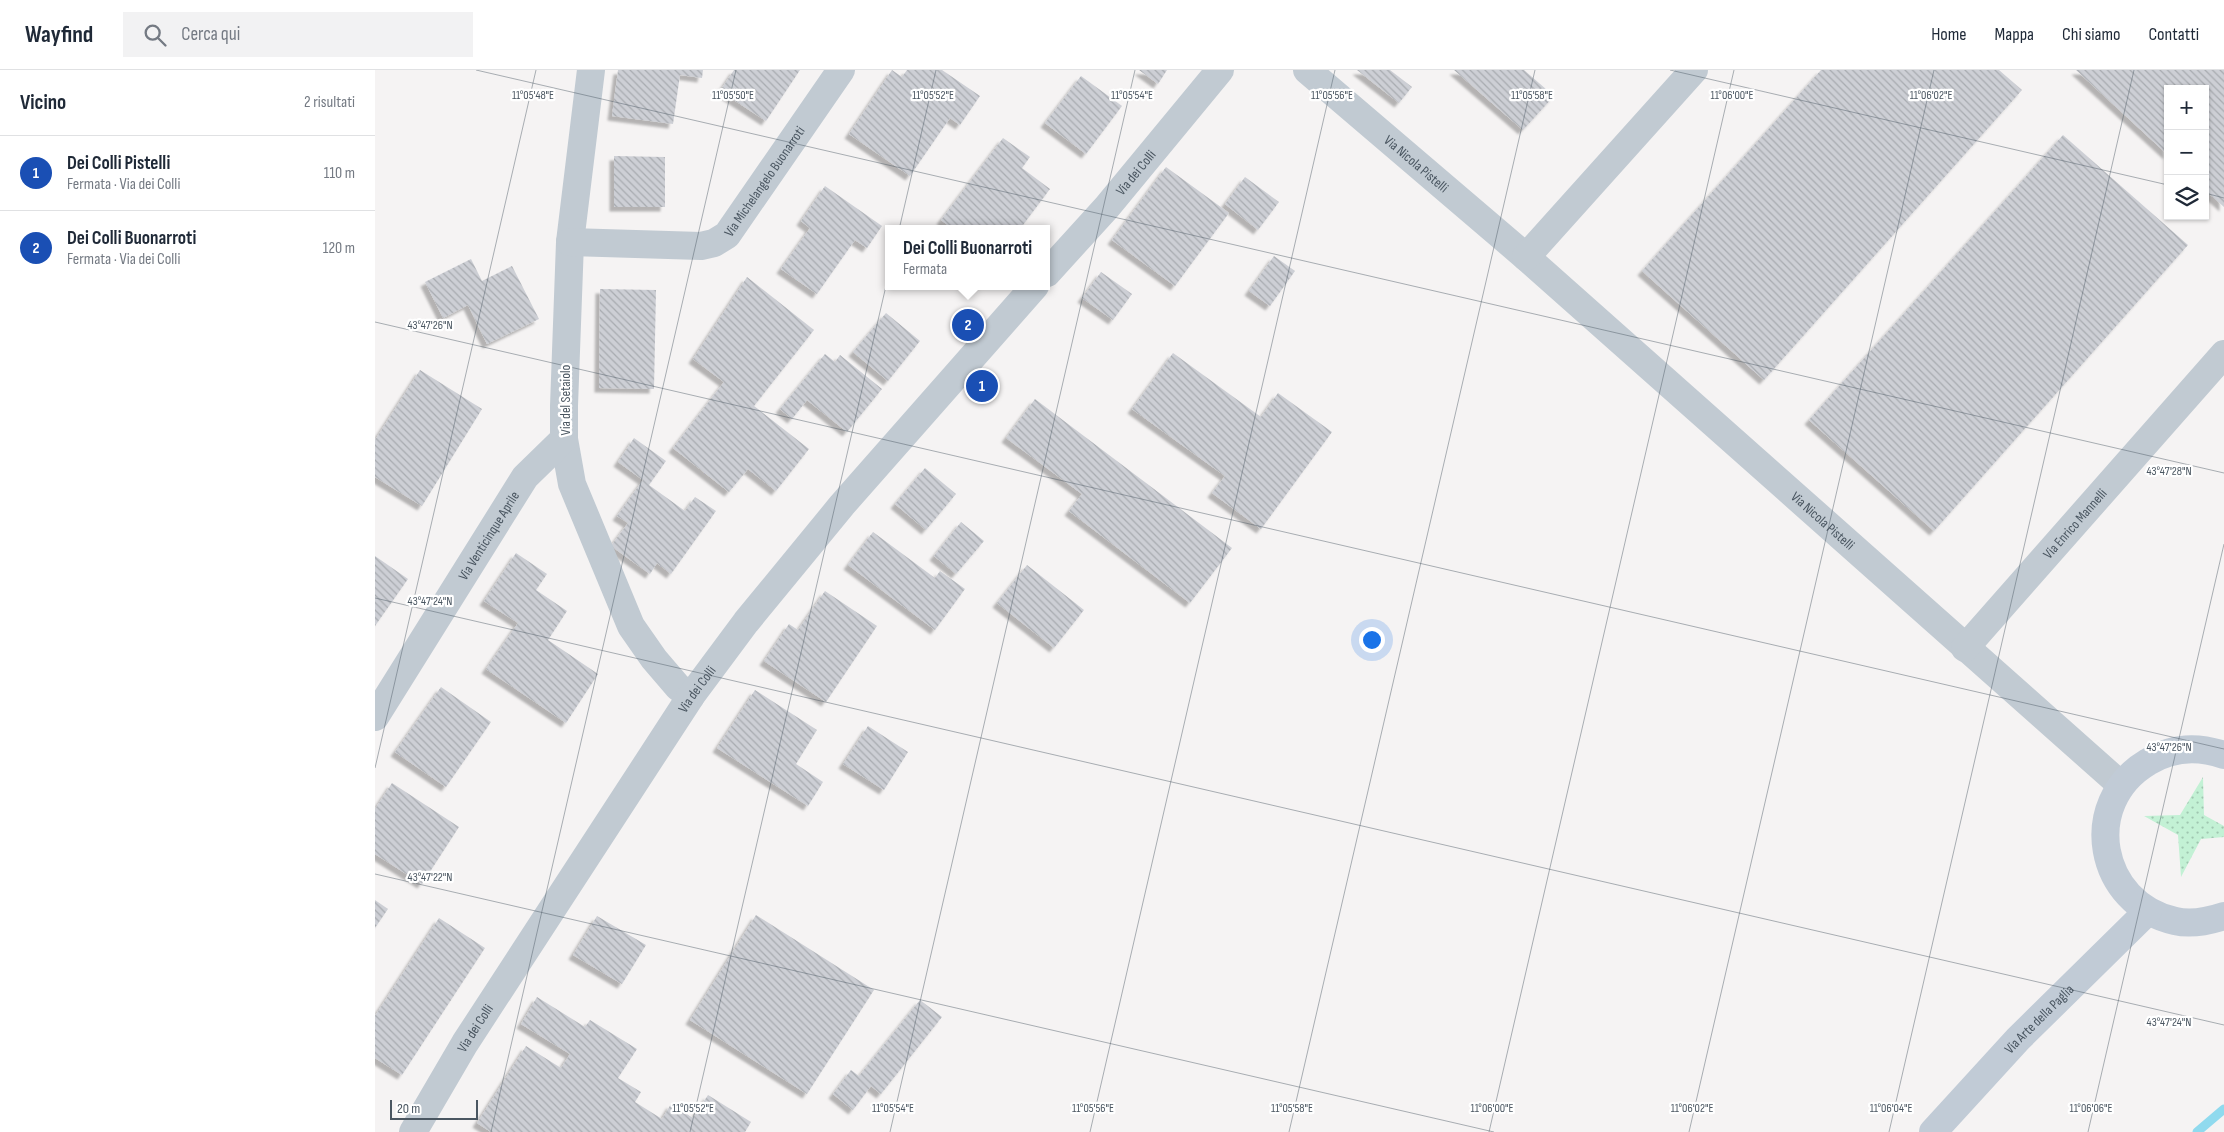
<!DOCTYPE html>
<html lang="it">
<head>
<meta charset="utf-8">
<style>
  :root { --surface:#fff; --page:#f2f2f3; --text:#1f2937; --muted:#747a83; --line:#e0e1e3; --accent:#111827 }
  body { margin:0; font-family:"Sofia Sans Condensed",sans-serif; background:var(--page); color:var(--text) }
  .controls { position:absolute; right:15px; top:15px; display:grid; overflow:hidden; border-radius:0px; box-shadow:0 1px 4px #0004 }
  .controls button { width:45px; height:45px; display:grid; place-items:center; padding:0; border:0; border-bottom:1px solid var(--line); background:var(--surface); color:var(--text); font:25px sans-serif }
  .scale { position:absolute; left:15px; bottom:12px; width:88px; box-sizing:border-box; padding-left:5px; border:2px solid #4a5661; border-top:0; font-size:14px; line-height:18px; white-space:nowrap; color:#4a5661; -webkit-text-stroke:4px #fff; paint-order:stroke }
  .you { position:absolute; left:996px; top:569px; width:18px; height:18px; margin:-12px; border:4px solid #fff; border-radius:50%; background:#1a73e8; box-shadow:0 0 0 8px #1a73e833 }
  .badge { display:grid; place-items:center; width:32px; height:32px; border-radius:50%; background:var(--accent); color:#fff; font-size:16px; font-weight:700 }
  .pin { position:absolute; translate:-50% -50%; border:2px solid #fff; box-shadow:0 1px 5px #0006 }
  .popup { position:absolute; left:510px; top:155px; width:165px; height:65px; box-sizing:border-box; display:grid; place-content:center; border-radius:0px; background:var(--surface); filter:drop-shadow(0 1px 4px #0005); font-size:16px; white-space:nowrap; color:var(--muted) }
  .popup b { font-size:19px; color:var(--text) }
  .popup::after { content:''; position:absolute; left:50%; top:100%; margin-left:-10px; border:10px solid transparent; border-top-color:var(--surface) }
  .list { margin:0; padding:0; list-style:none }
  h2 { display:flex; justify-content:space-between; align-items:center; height:65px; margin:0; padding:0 20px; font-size:21px }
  h2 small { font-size:16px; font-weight:400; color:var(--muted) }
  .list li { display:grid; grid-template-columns:32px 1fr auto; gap:15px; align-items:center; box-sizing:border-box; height:75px; padding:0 20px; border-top:1px solid var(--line) }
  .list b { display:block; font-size:19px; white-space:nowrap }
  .list p { margin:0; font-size:16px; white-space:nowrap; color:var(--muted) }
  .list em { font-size:16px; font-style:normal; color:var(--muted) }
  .icon { flex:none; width:28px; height:28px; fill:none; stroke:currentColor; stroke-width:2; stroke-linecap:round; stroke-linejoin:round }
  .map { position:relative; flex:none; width:1849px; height:1062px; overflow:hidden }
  header { display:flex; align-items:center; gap:30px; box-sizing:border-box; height:70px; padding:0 25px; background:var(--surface); border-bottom:1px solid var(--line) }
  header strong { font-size:24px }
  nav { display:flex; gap:28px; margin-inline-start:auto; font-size:18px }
  .search { width:350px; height:45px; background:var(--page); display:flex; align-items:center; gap:12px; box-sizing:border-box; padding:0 18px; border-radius:0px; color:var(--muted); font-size:19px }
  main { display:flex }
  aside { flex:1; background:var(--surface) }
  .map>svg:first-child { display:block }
  .green { fill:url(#green-dots) }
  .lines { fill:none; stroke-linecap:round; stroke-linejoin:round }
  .stream { stroke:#90daee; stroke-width:9 }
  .building { fill:url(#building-back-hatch); filter:url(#shadow) }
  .minor { stroke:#c1cad2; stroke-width:28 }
  .tertiary { stroke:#c1cad2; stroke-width:28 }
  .secondary { stroke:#c1cbd6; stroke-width:28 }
  .ticks { fill:none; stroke:#4a5661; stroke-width:1; stroke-opacity:0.45 }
  .labels { text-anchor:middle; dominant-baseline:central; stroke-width:4.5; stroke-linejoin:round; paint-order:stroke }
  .street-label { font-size:14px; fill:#4a5661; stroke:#fff }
  .ticks-label { font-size:12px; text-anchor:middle; fill:#4a5661; stroke:#fff; stroke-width:4.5; stroke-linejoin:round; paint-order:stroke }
</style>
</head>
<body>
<header>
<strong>Wayfind</strong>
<div class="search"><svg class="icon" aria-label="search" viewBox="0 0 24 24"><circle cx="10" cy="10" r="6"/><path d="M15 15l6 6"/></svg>Cerca qui</div>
<nav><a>Home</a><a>Mappa</a><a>Chi siamo</a><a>Contatti</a></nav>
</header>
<main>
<aside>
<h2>Vicino<small>2 risultati</small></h2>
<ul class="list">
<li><span class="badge" style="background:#1a4fb4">1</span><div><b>Dei Colli Pistelli</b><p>Fermata · Via dei Colli</p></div><em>110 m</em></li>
<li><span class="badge" style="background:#1a4fb4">2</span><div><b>Dei Colli Buonarroti</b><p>Fermata · Via dei Colli</p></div><em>120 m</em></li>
</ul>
</aside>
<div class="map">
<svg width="1849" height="1062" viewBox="0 0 1849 1062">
  <defs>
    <pattern id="green-dots" width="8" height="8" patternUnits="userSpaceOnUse" patternTransform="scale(1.25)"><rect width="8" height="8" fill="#c3f1d5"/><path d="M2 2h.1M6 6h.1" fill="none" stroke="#a0c6b0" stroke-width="1.8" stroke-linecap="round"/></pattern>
    <pattern id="building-back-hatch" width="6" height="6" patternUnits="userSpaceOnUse" patternTransform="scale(1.25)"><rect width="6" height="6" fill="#cdcfd5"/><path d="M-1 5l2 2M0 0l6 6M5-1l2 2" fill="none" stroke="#a8abb0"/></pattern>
    <filter id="shadow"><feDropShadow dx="-4.5" dy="4.5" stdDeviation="1" flood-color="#0004"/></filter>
  </defs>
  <rect width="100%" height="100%" fill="#f5f3f3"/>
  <path class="green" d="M 1828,707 L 1829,745 L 1849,756 L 1849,767 L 1826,769 L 1806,807 L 1803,765 L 1769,746 L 1805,745 Z"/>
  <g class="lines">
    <path class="stream" d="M 1822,1062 L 1849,1039"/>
  </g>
  <path class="building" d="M 243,0 L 328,0 L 327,8 L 305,5 L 298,54 L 237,46 Z
    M 359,0 L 425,0 L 391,51 L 345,21 Z
    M 517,0 L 527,7 L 532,0 L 567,0 L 605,26 L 585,55 L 575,48 L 535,106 L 474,64 Z
    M 764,0 L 792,0 L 783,14 Z
    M 982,0 L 1015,0 L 1037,17 L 1024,33 Z
    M 1079,0 L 1149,0 L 1179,26 L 1148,60 Z
    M 1446,0 L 1624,0 L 1647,20 L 1389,310 L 1267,201 Z
    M 1701,0 L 1849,0 L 1849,137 L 1830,120 L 1830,19 L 1793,19 L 1793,85 Z
    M 706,6 L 747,36 L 711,84 L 670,53 Z
    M 1688,65 L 1813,175 L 1559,461 L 1434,350 Z
    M 628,68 L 655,87 L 647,98 L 675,119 L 645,159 L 578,159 L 566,150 Z
    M 239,86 L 290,87 L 290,137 L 239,137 Z
    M 791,97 L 854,143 L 800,216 L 737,170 Z
    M 870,107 L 904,132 L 883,160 L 850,134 Z
    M 450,116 L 507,156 L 492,178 L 480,170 L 442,224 L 406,199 L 435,158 L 426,151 Z
    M 899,186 L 920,201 L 895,236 L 874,221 Z
    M 96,189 L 107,211 L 137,196 L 164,249 L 112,274 L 93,235 L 68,248 L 50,212 Z
    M 726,202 L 757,224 L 738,250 L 707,228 Z
    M 372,207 L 439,260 L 379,336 L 434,379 L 401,421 L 373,399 L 354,422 L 298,378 L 349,312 L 318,289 Z
    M 225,219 L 281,220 L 279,319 L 224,318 Z
    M 511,243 L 545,271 L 513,311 L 478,282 Z
    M 798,283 L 886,347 L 903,323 L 957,362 L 886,459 L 837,423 L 850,406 L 757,339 Z
    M 450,284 L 460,292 L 465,285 L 507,319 L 472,362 L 432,330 L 417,349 L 405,339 Z
    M 45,300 L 107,339 L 47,436 L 0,407 L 0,370 Z
    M 660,329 L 857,478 L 815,533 L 694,441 L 707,424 L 631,368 Z
    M 259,368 L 291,391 L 274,415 L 310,441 L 320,427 L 341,441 L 296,504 L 282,493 L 275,504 L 236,476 L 253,453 L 242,446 L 268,410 L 243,392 Z
    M 550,398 L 581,424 L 551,460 L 520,434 Z
    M 586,452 L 609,471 L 581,504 L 559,486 Z
    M 498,462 L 560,508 L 565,501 L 590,519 L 560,560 L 473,495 Z
    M 141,483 L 172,504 L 161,520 L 192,541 L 173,570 L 223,604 L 191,653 L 111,599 L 143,553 L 109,531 Z
    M 0,486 L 33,509 L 0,556 Z
    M 652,495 L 709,540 L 679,578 L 622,533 Z
    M 450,521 L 502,556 L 451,632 L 389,591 L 414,554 L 423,560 Z
    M 66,617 L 116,652 L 71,717 L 20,682 Z
    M 380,620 L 442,660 L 421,694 L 448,712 L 433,736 L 342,678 Z
    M 493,656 L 533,682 L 509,720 L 468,694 Z
    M 17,713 L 84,757 L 47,814 L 0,784 L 0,739 Z
    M 0,830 L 13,839 L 0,858 Z
    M 381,845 L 499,920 L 432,1024 L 315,950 Z
    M 222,846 L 271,875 L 247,914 L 198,885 Z
    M 64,848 L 110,878 L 27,1005 L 0,988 L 0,946 Z
    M 162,927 L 210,957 L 215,950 L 262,979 L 243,1008 L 266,1022 L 260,1032 L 287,1049 L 296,1034 L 318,1048 L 333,1025 L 376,1052 L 370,1062 L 116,1062 L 102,1053 L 151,976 L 186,998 L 195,984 L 146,954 Z
    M 545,930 L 567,947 L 506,1024 L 496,1016 L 478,1040 L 458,1024 L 476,1000 L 484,1006 Z"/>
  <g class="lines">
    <g class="minor">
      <path d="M 216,0 L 195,172 L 189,336 L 189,369 L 197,414 L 256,556 L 279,589 L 303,617 L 316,626"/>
      <path id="s1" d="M 932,0 L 1151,187 L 1746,715"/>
      <path id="s2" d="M 195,172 L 326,176 L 339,173 L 352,165 L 466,0"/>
      <path d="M 1151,187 L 1319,0"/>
      <path id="s3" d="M 1590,578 L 1849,284"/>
      <path id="s4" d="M 0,647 L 150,407 L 189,369"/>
    </g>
    <g class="tertiary">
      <path id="s5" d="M 672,203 L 732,137 L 845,0"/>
      <path id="s6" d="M 38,1062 L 90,973 L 316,626 L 371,552 L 467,435 L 660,216"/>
    </g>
    <g class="secondary">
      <path d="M 1849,685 C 1823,676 1797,677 1773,692 C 1704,733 1723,834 1800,851 C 1817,855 1834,851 1849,846"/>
      <path id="s7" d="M 1558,1062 L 1643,969 L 1773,841"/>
    </g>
  </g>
  <path class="ticks" d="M 101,0 L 1849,403M 1295,0 L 1793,115M 1830,123 L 1849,128M 0,252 L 1849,679M 0,528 L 1849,955M 0,698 L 161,0M 0,804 L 1119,1062M 116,1062 L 361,0M 315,1062 L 561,0M 515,1062 L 760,0M 715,1062 L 960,0M 914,1062 L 1160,0M 1114,1062 L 1359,0M 1314,1062 L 1559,0M 1514,1062 L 1759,0M 1713,1062 L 1849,474"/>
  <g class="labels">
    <g class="street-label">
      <text stroke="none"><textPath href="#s1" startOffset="144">Via Nicola Pistelli</textPath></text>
      <text stroke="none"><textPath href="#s5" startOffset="134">Via dei Colli</textPath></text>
      <text stroke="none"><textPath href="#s2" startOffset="225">Via Michelangelo Buonarroti</textPath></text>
      <text transform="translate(190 330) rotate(-90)">Via del Setaiolo</text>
      <text stroke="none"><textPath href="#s1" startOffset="685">Via Nicola Pistelli</textPath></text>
      <text stroke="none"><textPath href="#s3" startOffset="166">Via Enrico Mannelli</textPath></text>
      <text stroke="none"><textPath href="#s4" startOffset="214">Via Venticinque Aprile</textPath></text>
      <text stroke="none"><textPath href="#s6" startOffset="526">Via dei Colli</textPath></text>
      <text stroke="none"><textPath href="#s7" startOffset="155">Via Arte della Paglia</textPath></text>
      <text stroke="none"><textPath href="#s6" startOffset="121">Via dei Colli</textPath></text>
    </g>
  </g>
  <g class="ticks-label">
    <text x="158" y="29">11°05'48"E</text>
    <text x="358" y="29">11°05'50"E</text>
    <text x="558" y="29">11°05'52"E</text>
    <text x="757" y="29">11°05'54"E</text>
    <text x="957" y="29">11°05'56"E</text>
    <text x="1157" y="29">11°05'58"E</text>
    <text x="1357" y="29">11°06'00"E</text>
    <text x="1556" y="29">11°06'02"E</text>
    <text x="55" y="259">43°47'26"N</text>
    <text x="1794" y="405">43°47'28"N</text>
    <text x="55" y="535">43°47'24"N</text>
    <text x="1794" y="681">43°47'26"N</text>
    <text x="55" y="811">43°47'22"N</text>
    <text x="1794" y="956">43°47'24"N</text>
    <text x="318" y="1042">11°05'52"E</text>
    <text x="518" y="1042">11°05'54"E</text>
    <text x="718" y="1042">11°05'56"E</text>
    <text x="917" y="1042">11°05'58"E</text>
    <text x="1117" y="1042">11°06'00"E</text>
    <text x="1317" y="1042">11°06'02"E</text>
    <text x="1516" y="1042">11°06'04"E</text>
    <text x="1716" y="1042">11°06'06"E</text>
  </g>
</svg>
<div class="controls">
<button>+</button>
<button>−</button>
<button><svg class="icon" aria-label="layers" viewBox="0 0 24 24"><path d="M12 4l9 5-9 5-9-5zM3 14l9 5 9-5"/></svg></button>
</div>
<div class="scale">20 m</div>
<div class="you"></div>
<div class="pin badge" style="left:607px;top:316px;background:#1a4fb4">1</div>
<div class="pin badge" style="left:593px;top:255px;background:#1a4fb4">2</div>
<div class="popup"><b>Dei Colli Buonarroti</b>Fermata</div>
</div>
</main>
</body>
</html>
